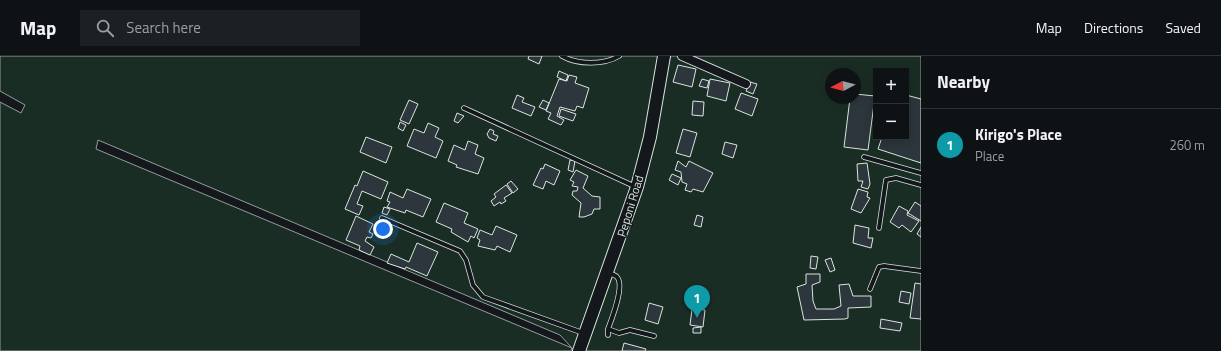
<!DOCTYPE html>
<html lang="en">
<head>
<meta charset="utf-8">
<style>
  :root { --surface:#0f1215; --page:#1d2022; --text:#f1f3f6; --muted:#9b9ea0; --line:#2f3234; --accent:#ffb74d }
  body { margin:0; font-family:"Titillium Web",sans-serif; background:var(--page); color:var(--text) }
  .controls { position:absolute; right:12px; top:12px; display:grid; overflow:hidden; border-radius:0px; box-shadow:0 2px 10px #0003 }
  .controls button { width:36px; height:36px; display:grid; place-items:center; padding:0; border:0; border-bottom:1px solid var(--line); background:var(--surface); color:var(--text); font:20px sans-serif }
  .compass { position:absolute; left:825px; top:12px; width:36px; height:36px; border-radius:50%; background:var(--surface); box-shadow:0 2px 10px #0003; rotate:263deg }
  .you { position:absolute; left:383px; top:173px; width:14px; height:14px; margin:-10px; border:3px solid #fff; border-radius:50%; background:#1a73e8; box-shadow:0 0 0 6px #1a73e833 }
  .badge { display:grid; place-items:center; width:26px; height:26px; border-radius:50%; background:var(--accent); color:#fff; font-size:13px; font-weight:700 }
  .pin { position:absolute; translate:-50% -33px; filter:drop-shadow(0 1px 2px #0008) }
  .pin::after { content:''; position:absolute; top:21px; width:14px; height:12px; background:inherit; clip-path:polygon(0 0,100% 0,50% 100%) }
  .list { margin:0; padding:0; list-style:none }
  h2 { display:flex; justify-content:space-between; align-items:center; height:52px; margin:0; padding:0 16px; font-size:17px }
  h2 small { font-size:13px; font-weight:400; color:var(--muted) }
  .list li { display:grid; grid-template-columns:26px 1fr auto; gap:12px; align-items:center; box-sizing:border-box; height:72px; padding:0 16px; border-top:1px solid var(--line) }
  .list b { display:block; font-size:15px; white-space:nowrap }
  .list p { margin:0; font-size:13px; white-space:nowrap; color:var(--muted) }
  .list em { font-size:13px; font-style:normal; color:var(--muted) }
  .icon { flex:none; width:22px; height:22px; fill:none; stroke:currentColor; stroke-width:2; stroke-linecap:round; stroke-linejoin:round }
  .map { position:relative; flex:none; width:921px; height:295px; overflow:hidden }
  header { display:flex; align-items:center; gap:24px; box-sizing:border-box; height:56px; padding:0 20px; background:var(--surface); border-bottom:1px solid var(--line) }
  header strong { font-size:19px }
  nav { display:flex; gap:22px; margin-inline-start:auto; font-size:14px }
  .search { width:280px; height:36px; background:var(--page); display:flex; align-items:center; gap:10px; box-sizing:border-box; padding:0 14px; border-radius:0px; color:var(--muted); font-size:15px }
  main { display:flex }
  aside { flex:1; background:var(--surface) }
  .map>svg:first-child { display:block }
  .green { fill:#1a2d24; stroke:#939e99; fill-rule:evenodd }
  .building { fill:#2c363c; stroke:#d8e6dc }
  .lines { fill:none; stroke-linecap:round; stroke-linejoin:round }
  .service-casing { stroke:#d8e6dc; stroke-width:5.5 }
  .minor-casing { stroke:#d8e6dc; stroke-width:10 }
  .primary-casing { stroke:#d8e6dc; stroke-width:14 }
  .service { stroke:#14181c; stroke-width:4 }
  .minor { stroke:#14181c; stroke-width:8 }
  .primary { stroke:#14181c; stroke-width:12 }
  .labels { text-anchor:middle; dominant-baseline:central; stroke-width:3; stroke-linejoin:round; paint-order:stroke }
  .street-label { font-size:12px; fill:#d8e6dc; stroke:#14181c }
</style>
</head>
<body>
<header>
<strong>Map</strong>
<div class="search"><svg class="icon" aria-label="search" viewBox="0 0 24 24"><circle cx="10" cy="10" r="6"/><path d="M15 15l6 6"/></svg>Search here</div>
<nav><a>Map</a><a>Directions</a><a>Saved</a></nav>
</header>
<main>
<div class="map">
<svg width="921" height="295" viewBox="0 0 921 295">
  <rect width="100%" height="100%" fill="#14181c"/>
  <path class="green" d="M 0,0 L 921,0 L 921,295 L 575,295 L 572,292 L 571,295 L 0,295 L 0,46 L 21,57 L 25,49 L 0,35 ZM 876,15 L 906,15 L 906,81 L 876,81 ZM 831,18 L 855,18 L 855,42 L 831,42 ZM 98,84 L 560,279 L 572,292 L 96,93 Z"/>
  <path class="building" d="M 529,0 L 542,0 L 539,8 L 528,3 Z
    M 678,9 L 696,13 L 692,31 L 673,26 Z
    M 559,15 L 568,19 L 566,25 L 557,21 Z
    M 569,19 L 577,21 L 575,27 L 589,32 L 583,52 L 577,50 L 575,55 L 560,51 L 557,60 L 564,64 L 561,69 L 548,63 L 551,57 L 546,55 L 559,23 L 567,25 Z
    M 702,23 L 709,25 L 707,32 L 699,30 Z
    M 710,23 L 730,27 L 726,45 L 707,40 Z
    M 750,26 L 757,28 L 753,38 L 746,35 Z
    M 741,37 L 758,43 L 752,60 L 735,53 Z
    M 855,38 L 875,40 L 868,94 L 844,91 L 850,42 L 855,42 Z
    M 517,39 L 524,42 L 522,46 L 535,51 L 531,60 L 512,52 Z
    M 906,39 L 921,43 L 921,107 L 878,93 L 882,81 L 906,81 Z
    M 409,44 L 418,48 L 409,68 L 400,64 Z
    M 543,44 L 549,47 L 546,54 L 539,51 Z
    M 693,45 L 704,46 L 703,60 L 692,59 Z
    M 561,53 L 576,58 L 573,65 L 559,60 Z
    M 457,57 L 464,60 L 458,67 L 454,65 Z
    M 400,66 L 406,69 L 403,75 L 398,72 Z
    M 428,67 L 439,72 L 435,81 L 443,85 L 436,102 L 407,90 L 414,73 L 424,77 Z
    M 490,73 L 494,75 L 493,78 L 498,80 L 496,85 L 489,82 L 487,78 Z
    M 683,73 L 697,77 L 690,101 L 676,97 Z
    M 366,81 L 392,91 L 386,107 L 360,96 Z
    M 468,85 L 478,89 L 475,98 L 484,102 L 478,118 L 456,111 L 457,109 L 448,105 L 454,89 L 465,94 Z
    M 725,86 L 737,89 L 733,102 L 722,98 Z
    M 570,104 L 575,105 L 573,116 L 568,114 Z
    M 678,105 L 686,111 L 689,105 L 713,117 L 703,136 L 693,133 L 691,136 L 685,134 L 687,128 L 682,126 L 681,116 L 675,114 Z
    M 867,107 L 870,128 L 868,133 L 861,131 L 863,125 L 858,125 L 857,108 Z
    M 545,108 L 560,115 L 554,129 L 546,125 L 543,133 L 533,129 L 541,112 L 543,113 Z
    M 576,114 L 588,120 L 583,132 L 592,140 L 600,141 L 600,153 L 594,153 L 592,158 L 584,161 L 579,161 L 581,147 L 572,139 L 573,135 L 577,135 L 578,131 L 572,130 L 574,126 L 570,124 Z
    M 363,115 L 388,126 L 381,143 L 362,135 L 357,148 L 363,150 L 359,159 L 345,153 L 355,129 L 357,130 Z
    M 672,118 L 681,122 L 678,129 L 669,124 Z
    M 511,125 L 518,133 L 513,137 L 507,128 Z
    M 506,129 L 512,137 L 504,142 L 506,145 L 501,148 L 500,146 L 494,150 L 491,145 L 496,141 L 494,138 Z
    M 407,133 L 431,143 L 423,161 L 406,154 L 405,157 L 387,151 L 390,146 L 387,145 L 390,136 L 403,142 Z
    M 858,133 L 868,136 L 867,141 L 870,142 L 861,157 L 851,153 Z
    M 915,146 L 921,150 L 921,165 L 908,157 Z
    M 444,147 L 468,157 L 464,167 L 478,173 L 474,182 L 471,180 L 468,186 L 451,176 L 452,173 L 436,166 Z
    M 899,150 L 908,155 L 907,159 L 919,165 L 911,176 L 902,169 L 899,172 L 890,166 Z
    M 384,151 L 390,153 L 387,159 L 382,157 Z
    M 697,159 L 703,161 L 701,171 L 694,169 Z
    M 356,160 L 373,168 L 369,176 L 373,178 L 371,182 L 367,181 L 365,185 L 374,191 L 370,199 L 359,194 L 360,190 L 346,184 Z
    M 855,169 L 869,172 L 868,182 L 873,182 L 871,192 L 853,187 Z
    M 496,170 L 517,179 L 510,196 L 497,190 L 495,194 L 478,190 L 480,184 L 477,182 L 480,174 L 492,179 Z
    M 921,171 L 921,181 L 917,178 Z
    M 417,187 L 438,196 L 427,220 L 406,211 L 405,213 L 387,207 L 391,198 L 409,206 Z
    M 811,200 L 818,201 L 816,213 L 810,212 Z
    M 831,202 L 835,214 L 830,216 L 825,204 Z
    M 806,218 L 820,218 L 820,226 L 812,229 L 813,245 L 816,253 L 834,253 L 841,250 L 839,229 L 849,228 L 853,240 L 871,240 L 871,251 L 848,252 L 848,262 L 845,263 L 804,264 L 797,231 L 806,228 Z
    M 915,227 L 921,228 L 921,263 L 910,262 Z
    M 901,235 L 911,237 L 909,248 L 899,246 Z
    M 649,247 L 663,251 L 658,268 L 645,264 Z
    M 692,253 L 705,254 L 703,271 L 690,269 Z
    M 881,263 L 902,267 L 900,275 L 880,272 Z
    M 701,271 L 701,277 L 693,277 L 693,272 Z
    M 624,287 L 646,293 L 645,295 L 622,295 Z"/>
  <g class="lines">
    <defs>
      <path id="service" d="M 562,0 C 578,9 604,9 619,0
        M 464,52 L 636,131
        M 864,101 L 921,117
        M 382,162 L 460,195 L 466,204 L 473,229 L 483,241 L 583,277
        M 879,172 L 886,124 L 896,122 L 921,129
        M 608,217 C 611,218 615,219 617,221 C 625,230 612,262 608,273 L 619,277 L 630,274 L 654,280
        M 870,233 L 879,211 L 884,210 L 921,215
        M 608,279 L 608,273"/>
      <path id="minor" d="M 682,0 L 746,28"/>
      <path id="primary" d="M 579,295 L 637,131 L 650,81 L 664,0"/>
    </defs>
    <use href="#service" class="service-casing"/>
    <use href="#minor" class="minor-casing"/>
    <use href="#primary" class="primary-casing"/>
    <use href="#service" class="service"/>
    <use href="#minor" class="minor"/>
    <use href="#primary" class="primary"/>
  </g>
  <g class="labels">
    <g class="street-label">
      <text transform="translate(630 150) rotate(-73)">Peponi Road</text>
    </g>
  </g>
</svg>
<div class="controls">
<button>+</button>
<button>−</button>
</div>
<svg class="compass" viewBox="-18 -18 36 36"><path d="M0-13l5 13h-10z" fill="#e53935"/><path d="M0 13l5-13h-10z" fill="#9b9ea0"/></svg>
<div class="you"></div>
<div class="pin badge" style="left:697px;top:262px;background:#0f9aa8">1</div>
</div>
<aside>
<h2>Nearby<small></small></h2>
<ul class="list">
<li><span class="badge" style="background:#0f9aa8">1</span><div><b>Kirigo's Place</b><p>Place</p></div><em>260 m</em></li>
</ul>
</aside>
</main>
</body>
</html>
